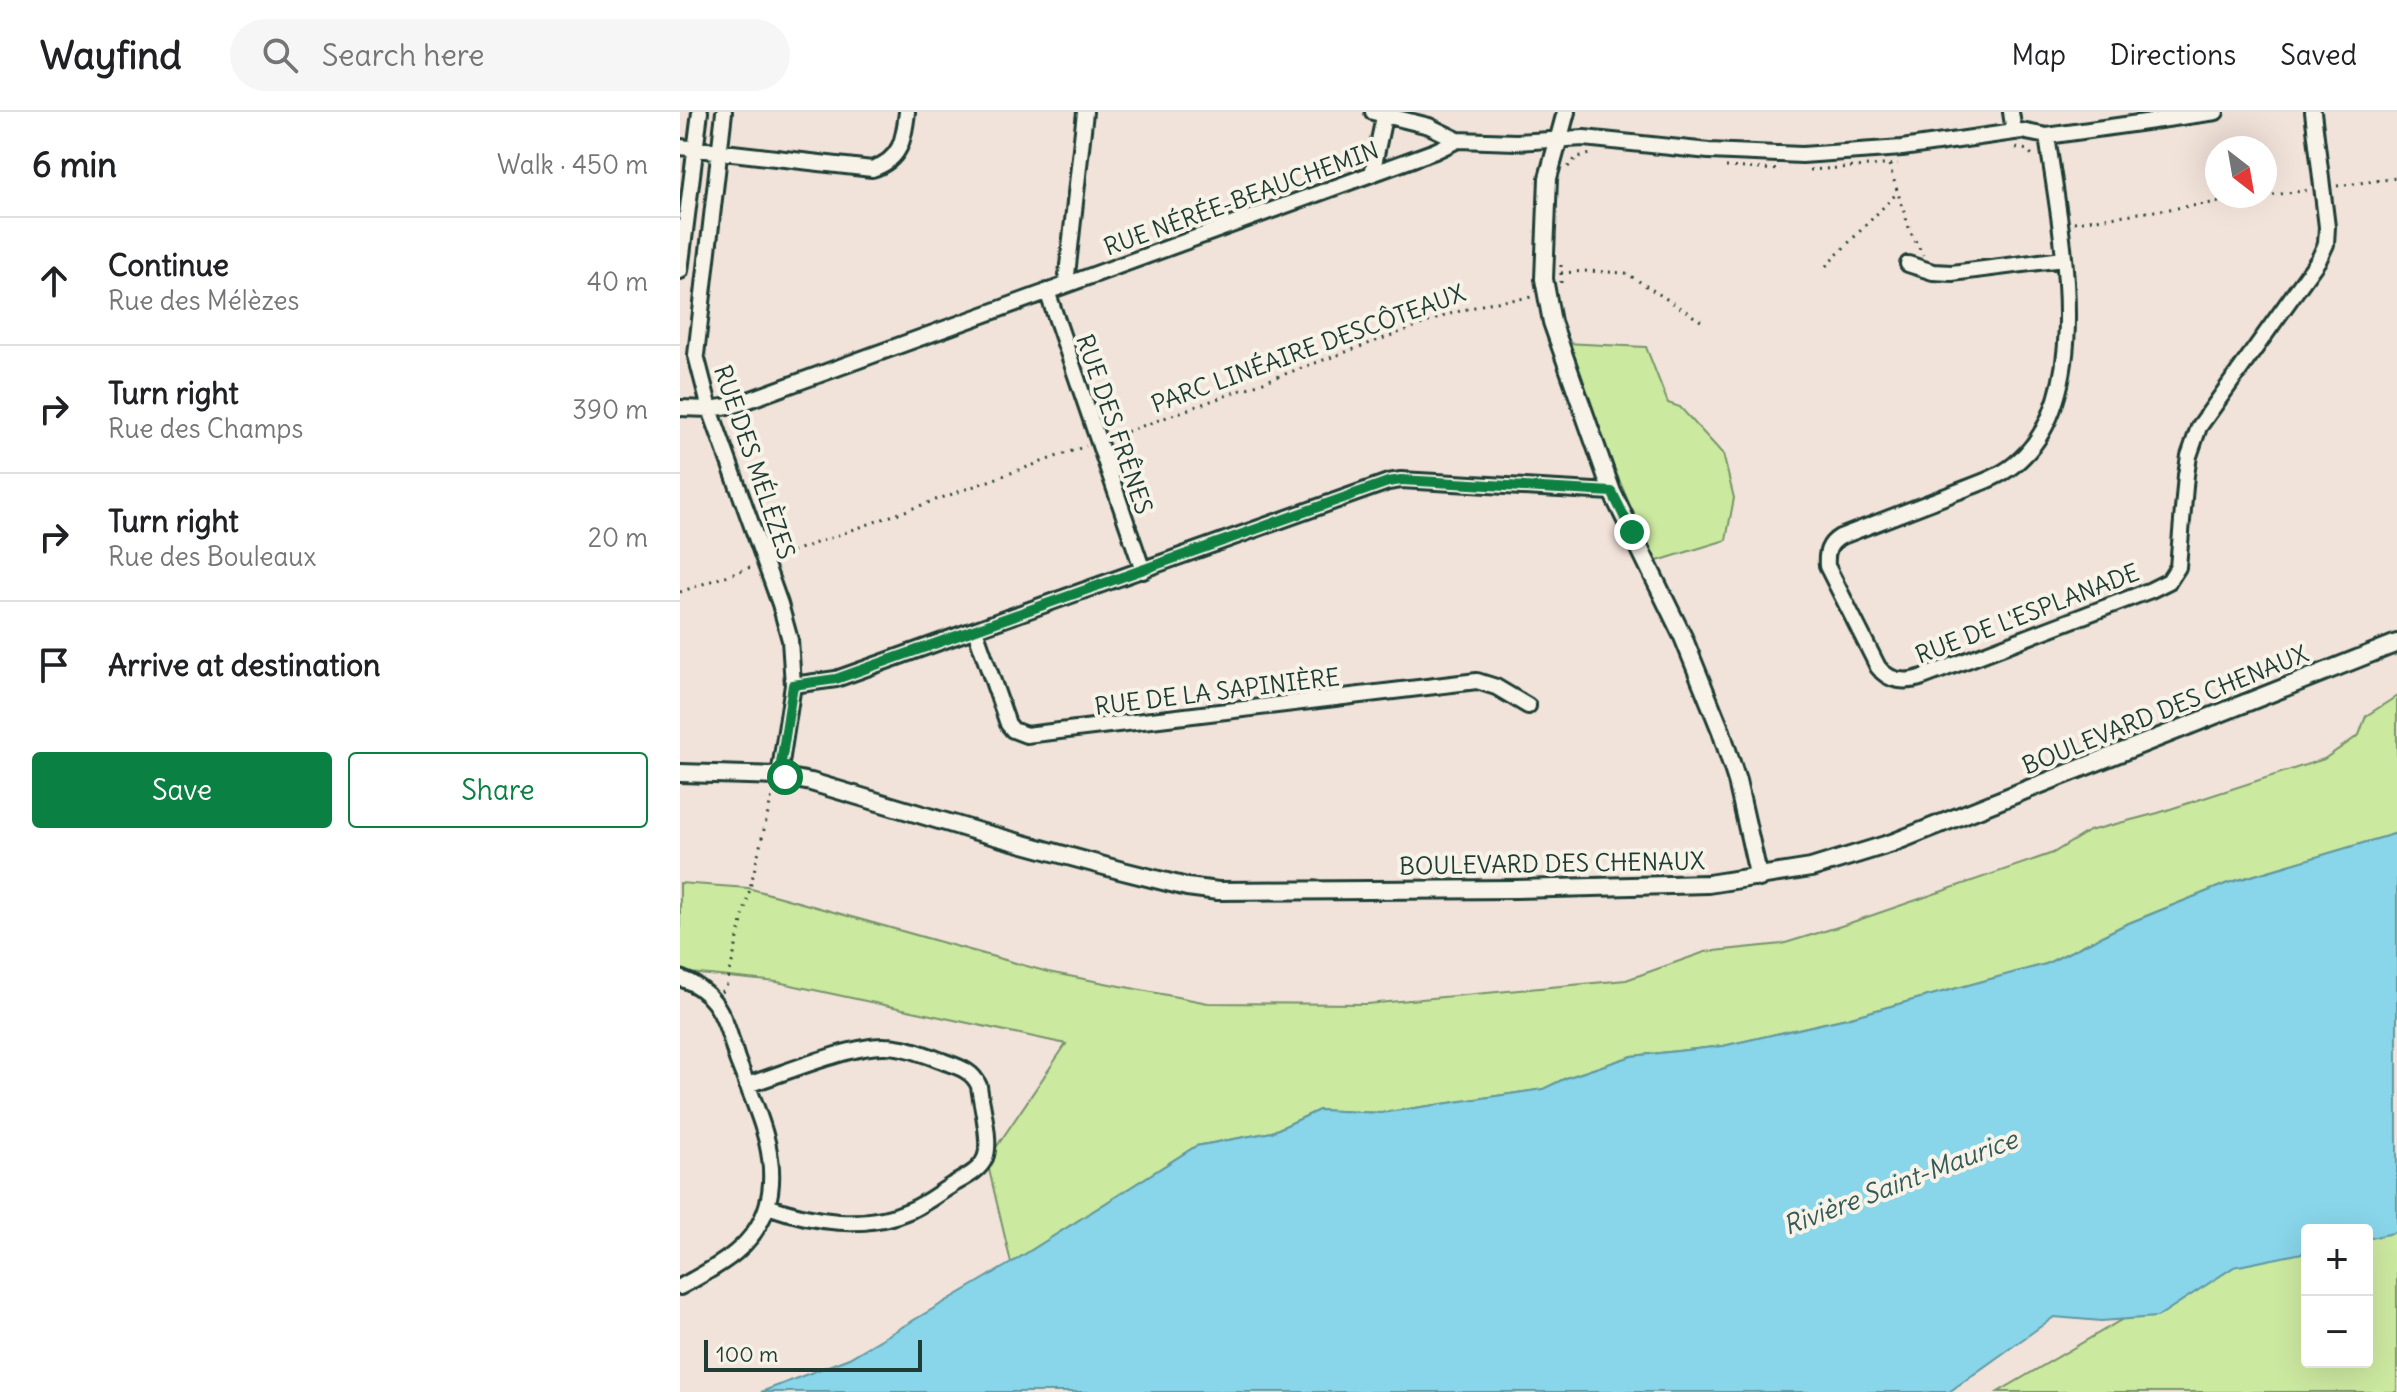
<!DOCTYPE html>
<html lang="en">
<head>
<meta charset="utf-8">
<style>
  :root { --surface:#fff; --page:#f6f6f6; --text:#202124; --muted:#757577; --line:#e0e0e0; --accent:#0b8043 }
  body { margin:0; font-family:Delius,sans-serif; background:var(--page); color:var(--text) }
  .controls { position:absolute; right:24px; bottom:24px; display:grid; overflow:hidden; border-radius:8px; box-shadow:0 8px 32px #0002 }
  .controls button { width:72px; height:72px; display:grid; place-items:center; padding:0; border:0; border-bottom:2px solid var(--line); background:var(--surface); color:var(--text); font:40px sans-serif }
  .compass { position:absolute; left:1525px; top:24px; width:72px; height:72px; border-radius:50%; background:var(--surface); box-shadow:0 8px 32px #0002; rotate:149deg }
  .scale { position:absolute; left:24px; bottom:20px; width:218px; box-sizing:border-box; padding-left:8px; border:4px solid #1f3d34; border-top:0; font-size:22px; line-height:28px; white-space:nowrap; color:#1f3d34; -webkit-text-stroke:6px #f7f3e8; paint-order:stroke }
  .stop { position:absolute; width:24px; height:24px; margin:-18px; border:6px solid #0b8043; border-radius:50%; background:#fff }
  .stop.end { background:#0b8043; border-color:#fff; box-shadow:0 2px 8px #0008 }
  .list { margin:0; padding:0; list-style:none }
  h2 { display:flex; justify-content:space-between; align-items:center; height:104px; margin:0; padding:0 32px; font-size:34px }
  h2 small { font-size:26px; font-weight:400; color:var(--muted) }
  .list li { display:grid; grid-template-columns:52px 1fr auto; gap:24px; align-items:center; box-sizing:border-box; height:128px; padding:0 32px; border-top:2px solid var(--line) }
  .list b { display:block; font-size:30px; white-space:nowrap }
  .list p { margin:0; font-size:26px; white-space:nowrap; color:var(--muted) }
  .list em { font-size:26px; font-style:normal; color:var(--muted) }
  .actions { display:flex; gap:16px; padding:24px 32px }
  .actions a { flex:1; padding:18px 0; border:2px solid var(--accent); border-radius:8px; text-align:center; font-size:28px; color:var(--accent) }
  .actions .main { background:var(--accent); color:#fff }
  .icon { flex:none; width:44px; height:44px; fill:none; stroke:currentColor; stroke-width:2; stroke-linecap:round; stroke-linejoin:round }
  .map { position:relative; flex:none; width:1717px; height:1280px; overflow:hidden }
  header { display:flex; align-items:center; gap:48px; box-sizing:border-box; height:112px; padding:0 40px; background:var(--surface); border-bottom:2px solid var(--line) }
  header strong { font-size:38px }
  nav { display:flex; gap:44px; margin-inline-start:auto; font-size:28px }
  .search { width:560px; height:72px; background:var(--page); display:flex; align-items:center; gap:20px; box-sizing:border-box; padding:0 28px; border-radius:44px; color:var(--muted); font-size:30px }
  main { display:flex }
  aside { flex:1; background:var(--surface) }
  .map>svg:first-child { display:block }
  .green { fill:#cce9a0; stroke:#76936a; stroke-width:2 }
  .water { fill:#89d5e9; stroke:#5f98a1; stroke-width:2 }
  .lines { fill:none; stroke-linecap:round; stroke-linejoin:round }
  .minor-casing { stroke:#1f3d34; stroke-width:20 }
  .tertiary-casing { stroke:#1f3d34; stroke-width:22 }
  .path { stroke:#1f3d34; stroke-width:3; stroke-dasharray:2 6; stroke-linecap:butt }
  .minor { stroke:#f7f3e8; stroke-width:14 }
  .tertiary { stroke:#f7f3e8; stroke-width:16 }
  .route { stroke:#0b8043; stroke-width:10 }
  .labels { text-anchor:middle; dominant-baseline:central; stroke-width:8; stroke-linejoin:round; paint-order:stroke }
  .street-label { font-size:24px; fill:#1f3d34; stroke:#f7f3e8 }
  .water-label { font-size:26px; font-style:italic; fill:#345b58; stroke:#f7f3e8 }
</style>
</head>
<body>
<header>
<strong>Wayfind</strong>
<div class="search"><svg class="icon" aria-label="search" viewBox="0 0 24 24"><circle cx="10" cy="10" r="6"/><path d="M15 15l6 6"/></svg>Search here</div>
<nav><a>Map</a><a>Directions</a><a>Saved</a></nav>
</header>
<main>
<aside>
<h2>6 min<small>Walk · 450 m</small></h2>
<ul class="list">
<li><svg class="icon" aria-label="ahead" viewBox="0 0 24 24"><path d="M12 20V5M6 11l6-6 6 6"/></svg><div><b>Continue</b><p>Rue des Mélèzes</p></div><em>40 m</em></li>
<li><svg class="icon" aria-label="right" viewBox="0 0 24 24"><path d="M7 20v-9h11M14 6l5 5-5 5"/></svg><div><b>Turn right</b><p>Rue des Champs</p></div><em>390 m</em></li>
<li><svg class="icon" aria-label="right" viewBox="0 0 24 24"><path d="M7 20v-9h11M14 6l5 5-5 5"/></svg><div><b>Turn right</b><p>Rue des Bouleaux</p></div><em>20 m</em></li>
<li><svg class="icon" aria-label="arrive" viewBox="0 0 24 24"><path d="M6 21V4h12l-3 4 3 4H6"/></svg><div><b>Arrive at destination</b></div></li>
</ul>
<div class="actions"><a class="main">Save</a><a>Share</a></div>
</aside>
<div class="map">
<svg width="1717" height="1280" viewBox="0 0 1717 1280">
  <rect width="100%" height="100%" fill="#f2e3da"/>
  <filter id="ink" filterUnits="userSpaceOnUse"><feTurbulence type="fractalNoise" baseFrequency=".0125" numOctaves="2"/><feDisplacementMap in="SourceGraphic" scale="16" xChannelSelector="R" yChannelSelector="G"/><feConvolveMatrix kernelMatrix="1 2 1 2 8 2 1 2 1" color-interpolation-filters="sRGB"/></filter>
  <g filter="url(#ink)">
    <path class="green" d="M 884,231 L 966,235 L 988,291 L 1000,295 L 1043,342 L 1054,386 L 1046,428 L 974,450 L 903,283 Z
      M 1717,584 L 1717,721 L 1548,771 L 1444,813 L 1366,852 L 1167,906 L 1043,934 L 952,944 L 886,966 L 864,977 L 701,1001 L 639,998 L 592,1020 L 516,1034 L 331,1151 L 307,1049 L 386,932 L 97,870 L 0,860 L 0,771 L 68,776 L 368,860 L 528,891 L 687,892 L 946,868 L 1025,840 L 1102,832 L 1161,814 L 1373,741 L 1409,719 L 1478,701 L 1644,647 L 1679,623 L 1686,604 Z
      M 1717,1108 L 1717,1280 L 1318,1280 L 1537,1152 L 1627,1124 L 1627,1250 L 1687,1250 L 1687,1118 Z"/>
    <path class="water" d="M 1717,721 L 1717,1120 L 1687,1127 L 1687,1118 L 1627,1118 L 1627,1140 L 1554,1155 L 1477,1205 L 1421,1209 L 1374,1205 L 1269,1280 L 81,1280 L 169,1246 L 331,1151 L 516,1034 L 592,1020 L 639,998 L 701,1001 L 863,977 L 886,966 L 952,944 L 1043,934 L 1167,906 L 1366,852 L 1444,813 L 1548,771 Z"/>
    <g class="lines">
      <defs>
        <path id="minor" d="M 44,0 L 16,243 L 30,297 L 100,492 L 110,528 L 113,573 L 99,664
          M 693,0 L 749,14 L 778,28
          M 1331,0 L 1334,20
          M 1367,24 C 1380,116 1418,284 1335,352 C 1317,367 1291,374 1269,383 C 1232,397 1196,411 1160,425 C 1148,432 1146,441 1147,454 L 1198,555 C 1209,570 1226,571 1243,565 L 1471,478 L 1489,469 L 1498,455 L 1506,363 L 1509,344 L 1519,315 L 1639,147 L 1646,132 L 1647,115 L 1633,0
          M 0,35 L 192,57 C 221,48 224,27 227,0
          M 692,62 L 705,0
          M 1228,152 L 1253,160 L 1272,161 L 1383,147
          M 0,159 L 20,0
          M 386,172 L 405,0
          M 367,179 L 463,459
          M 0,296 L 30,297 L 55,293 L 755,39 L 778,28 L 836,30 L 904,26 L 1029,39 L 1122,43 L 1222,36 L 1341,19 L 1367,24 L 1536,0
          M 295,518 L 328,612 L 333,618 L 346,623 L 797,569 L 816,575 L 848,594
          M 113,573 L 156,567 L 708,370 L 721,368 L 932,380
          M 0,866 C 14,871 25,878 34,890 C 46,906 51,928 57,947 C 74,992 102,1044 87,1094 C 74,1137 36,1155 0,1175
          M 67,973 C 103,962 170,933 205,934 C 225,934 246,943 265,950 C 279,955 293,959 299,974 C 301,992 312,1030 305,1046 C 300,1059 284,1066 272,1073 C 259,1081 245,1092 231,1098 C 184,1119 133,1110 87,1094"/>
        <path id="tertiary" d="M 886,0 L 868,66 L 864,167 L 872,210 L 932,380 L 1003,525 L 1041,619 L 1057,669 L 1079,766
          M 0,661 L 99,664 L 131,670 L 296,719 L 439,758 L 507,775 L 538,779 L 836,777 L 1028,772 L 1131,756 L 1212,731 L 1717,531"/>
      </defs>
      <use href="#minor" class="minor-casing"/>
      <use href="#tertiary" class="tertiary-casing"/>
      <path class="path" d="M 1336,36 L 1348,38 L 1355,47
        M 1209,53 L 1230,119 L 1243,143
        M 888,55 L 897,45 L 911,42
        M 1046,55 L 1102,58
        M 1130,58 L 1218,52
        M 1657,74 L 1717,66
        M 1585,84 L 1630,78
        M 1394,110 L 1584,84
        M 1146,154 L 1218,80
        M 881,161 L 907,159 L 946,161 L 1024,211
        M 881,171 L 881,150
        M 432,325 L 773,201 L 809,191 L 853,185
        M 97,445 L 406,334
        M 0,480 L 71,455
        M 41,880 L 46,876 L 93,680"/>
      <use href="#minor" class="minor"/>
      <use href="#tertiary" class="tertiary"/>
    </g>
  </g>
  <g class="lines" filter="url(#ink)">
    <path class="route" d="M 105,665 L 99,664 L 113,573 L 156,567 L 708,370 L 721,368 L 932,380 L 952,420"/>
  </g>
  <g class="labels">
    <g class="street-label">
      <text transform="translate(561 86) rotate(-20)">RUE NÉRÉE-BEAUCHEMIN</text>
      <text transform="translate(628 236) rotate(-20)">PARC LINÉAIRE DESCÔTEAUX</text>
      <text transform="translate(435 312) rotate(71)">RUE DES FRÊNES</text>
      <text transform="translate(75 350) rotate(71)">RUE DES MÉLÈZES</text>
      <text transform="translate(1347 501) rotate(-21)">RUE DE L'ESPLANADE</text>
      <text transform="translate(537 579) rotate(-7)">RUE DE LA SAPINIÈRE</text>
      <text transform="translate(1485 597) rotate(-22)">BOULEVARD DES CHENAUX</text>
      <text transform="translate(872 751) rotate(-1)">BOULEVARD DES CHENAUX</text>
    </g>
    <g class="water-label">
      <text transform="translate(1220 1070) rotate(-21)">Rivière Saint-Maurice</text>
    </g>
  </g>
</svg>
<div class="controls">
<button>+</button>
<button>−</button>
</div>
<svg class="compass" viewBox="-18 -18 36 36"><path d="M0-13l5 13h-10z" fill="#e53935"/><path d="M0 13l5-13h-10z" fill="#757577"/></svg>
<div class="scale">100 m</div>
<div class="stop" style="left:105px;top:665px"></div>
<div class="stop end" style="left:952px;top:420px"></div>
</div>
</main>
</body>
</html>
